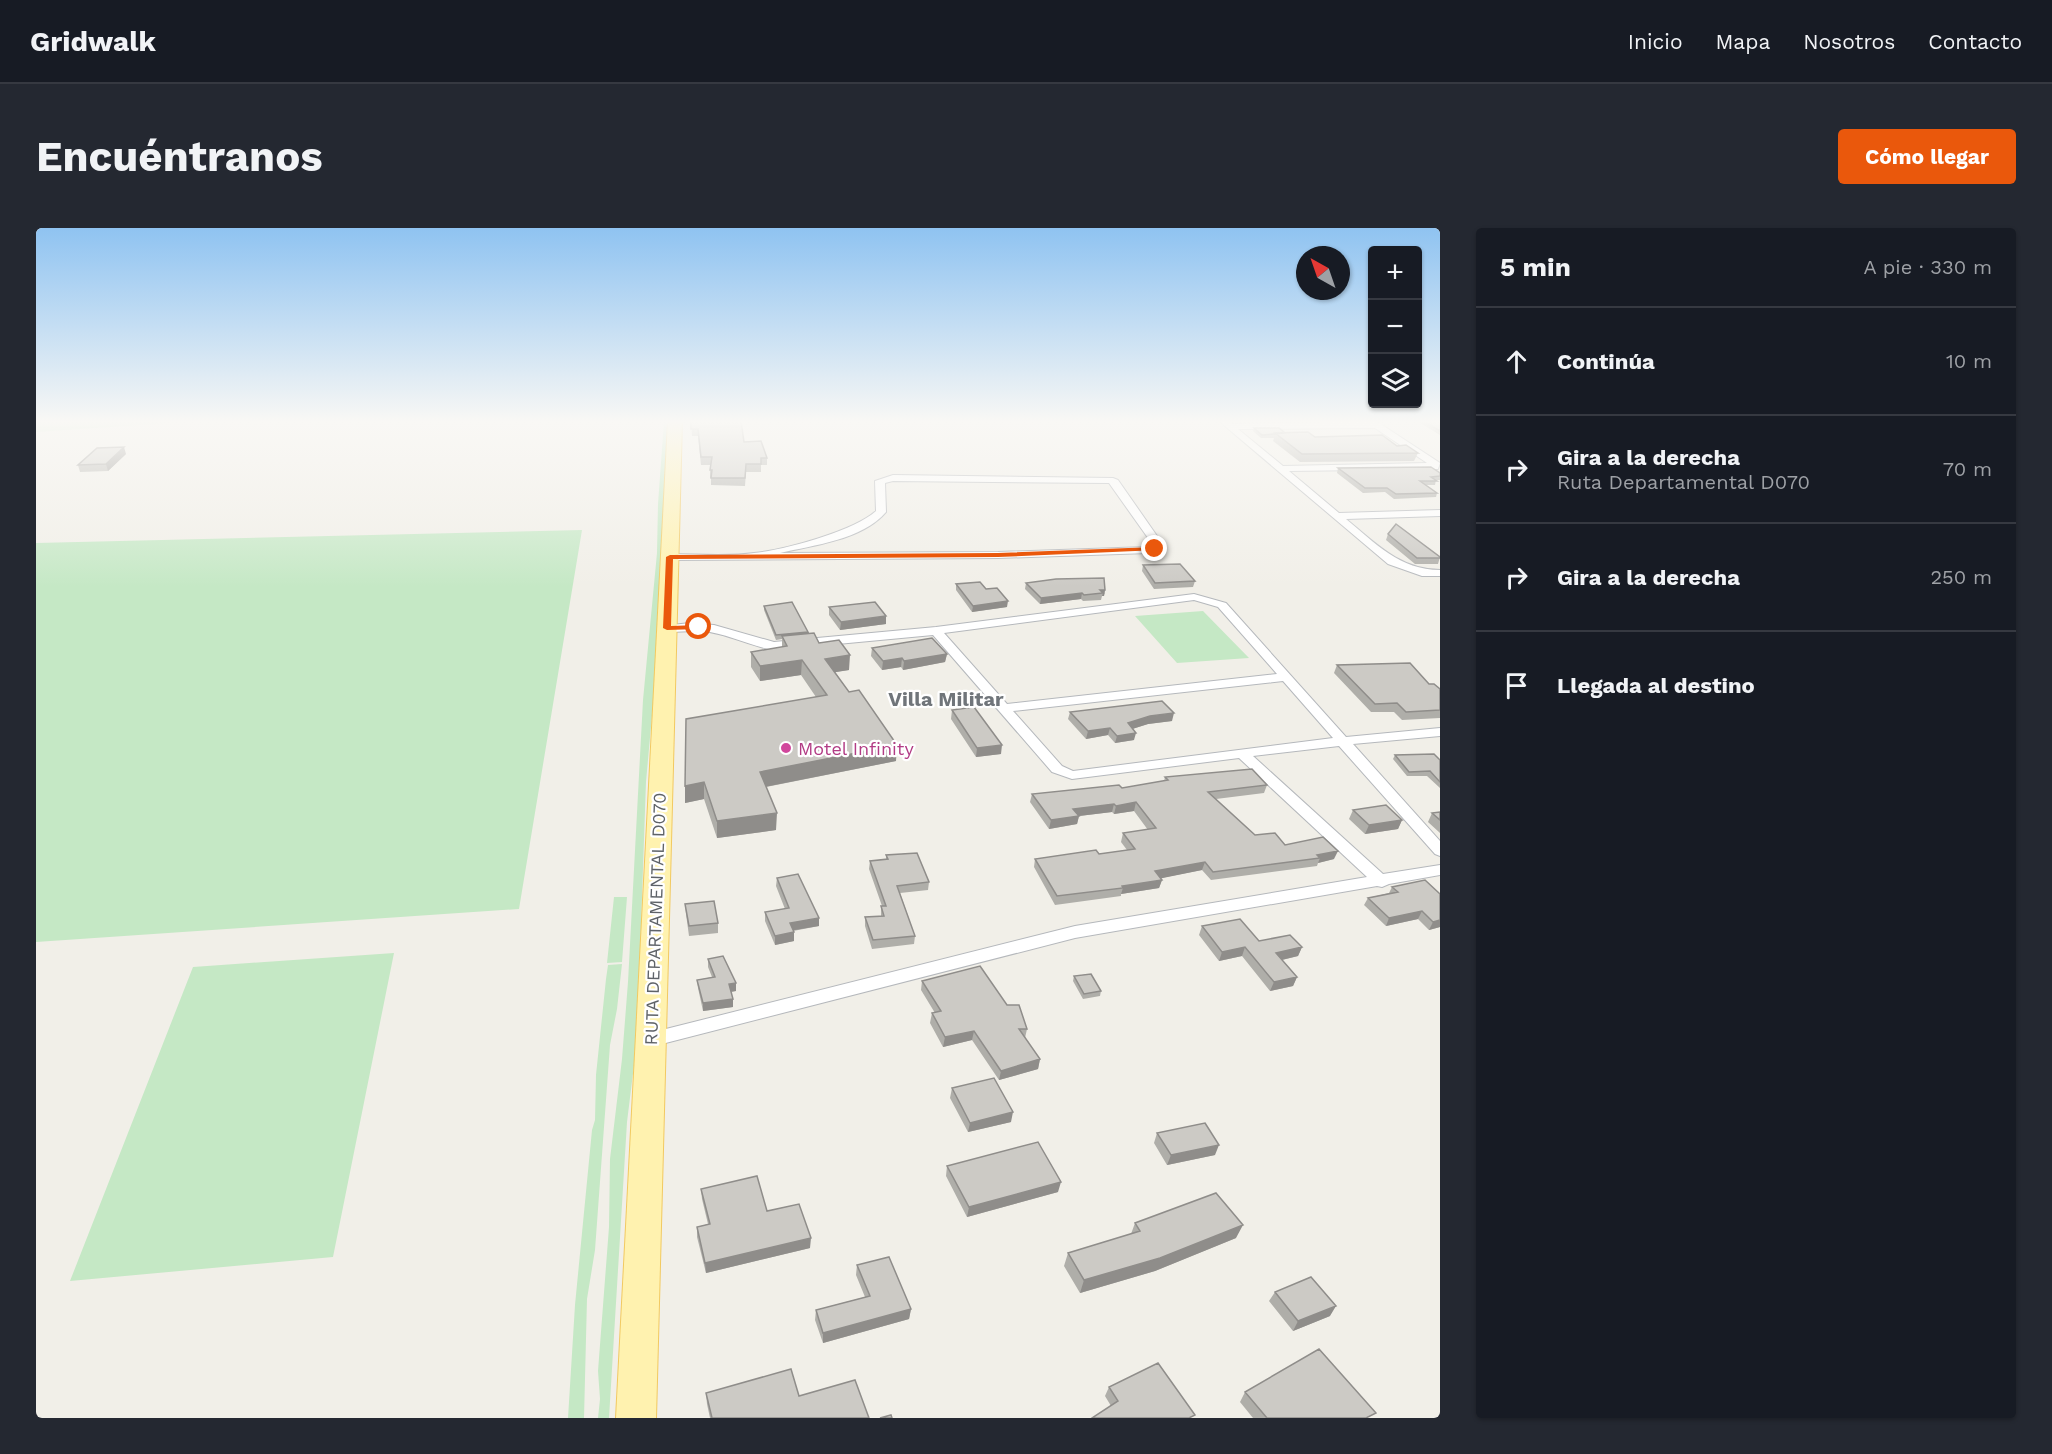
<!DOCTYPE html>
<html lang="es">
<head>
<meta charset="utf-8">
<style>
  :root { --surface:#171b24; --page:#242831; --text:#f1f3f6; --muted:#9ea1a6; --line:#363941; --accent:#ea580c }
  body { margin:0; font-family:"Work Sans",sans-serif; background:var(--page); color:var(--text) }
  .controls { position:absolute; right:18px; top:18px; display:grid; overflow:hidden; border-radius:6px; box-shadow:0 2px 4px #0004 }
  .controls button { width:54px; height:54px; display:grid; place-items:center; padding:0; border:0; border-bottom:2px solid var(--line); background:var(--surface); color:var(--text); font:30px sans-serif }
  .compass { position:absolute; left:1260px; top:18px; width:54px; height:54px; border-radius:50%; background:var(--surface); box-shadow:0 2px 4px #0004; rotate:320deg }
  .stop { position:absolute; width:18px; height:18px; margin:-14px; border:4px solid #ea580c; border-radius:50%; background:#fff }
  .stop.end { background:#ea580c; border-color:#fff; box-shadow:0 2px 6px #0008 }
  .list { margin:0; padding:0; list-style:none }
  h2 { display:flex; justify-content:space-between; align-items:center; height:78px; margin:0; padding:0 24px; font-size:26px }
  h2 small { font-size:20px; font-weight:400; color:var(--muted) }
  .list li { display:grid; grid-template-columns:39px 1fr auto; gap:18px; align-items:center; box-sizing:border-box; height:108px; padding:0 24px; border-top:2px solid var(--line) }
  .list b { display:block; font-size:22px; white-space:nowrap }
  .list p { margin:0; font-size:20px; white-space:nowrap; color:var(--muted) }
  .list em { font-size:20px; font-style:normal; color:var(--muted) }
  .icon { flex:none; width:33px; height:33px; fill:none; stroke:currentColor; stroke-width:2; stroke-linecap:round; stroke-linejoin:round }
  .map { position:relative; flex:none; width:1404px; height:1190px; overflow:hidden; border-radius:6px }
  header { display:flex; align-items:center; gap:36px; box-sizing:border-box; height:84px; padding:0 30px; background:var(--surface); border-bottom:2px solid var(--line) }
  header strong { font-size:28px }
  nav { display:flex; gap:33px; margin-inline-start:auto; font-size:21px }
  .intro { display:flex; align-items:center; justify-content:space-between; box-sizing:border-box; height:144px; padding:0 36px }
  h1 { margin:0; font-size:42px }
  .button { padding:15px 27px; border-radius:6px; background:var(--accent); color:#fff; font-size:21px; font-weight:700 }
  main { display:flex; gap:36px; padding:0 36px }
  aside { flex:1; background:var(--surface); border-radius:6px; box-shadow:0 2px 4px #0004 }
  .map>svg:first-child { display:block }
  .green { fill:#c5e8c5 }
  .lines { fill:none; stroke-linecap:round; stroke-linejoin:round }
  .minor-casing { stroke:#b5b8bc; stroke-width:2 }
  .primary-casing { stroke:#f2c960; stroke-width:2 }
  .minor { fill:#fff; fill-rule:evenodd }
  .primary { fill:#fff2af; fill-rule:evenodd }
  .wall { fill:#afaea9 }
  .shaded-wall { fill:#8f8d8a }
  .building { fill:#cccac5; stroke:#8f8d8a; stroke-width:1.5 }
  .route { fill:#ea580c }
  .hotel-dot { fill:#d1479c; stroke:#fff; stroke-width:2 }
  .labels { text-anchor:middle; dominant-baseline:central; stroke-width:4.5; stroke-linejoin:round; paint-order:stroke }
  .hotel-label { font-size:18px; fill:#b23c85; stroke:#fff; text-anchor:start }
  .street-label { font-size:18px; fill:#5f6368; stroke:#fff }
  .neighbourhood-label { font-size:20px; font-weight:bold; fill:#70757a; stroke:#fff }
</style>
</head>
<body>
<header>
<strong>Gridwalk</strong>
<nav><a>Inicio</a><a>Mapa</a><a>Nosotros</a><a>Contacto</a></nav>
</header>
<div class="intro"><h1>Encuéntranos</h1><a class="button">Cómo llegar</a></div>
<main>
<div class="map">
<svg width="1404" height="1190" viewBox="0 0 1404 1190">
  <rect width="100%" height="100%" fill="#f1efe8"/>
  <path class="green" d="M 0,193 L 163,193 L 0,204 Z
    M 628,193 L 632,193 L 621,432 L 610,554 L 601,813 L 591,894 L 573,1190 L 562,1190 L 564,1171 L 562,1143 L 573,999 L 574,931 L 586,831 L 592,754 L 607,472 L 621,325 L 622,276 Z
    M 546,302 L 483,681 L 0,714 L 0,315 Z
    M 1167,383 L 1213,430 L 1141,435 L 1099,388 Z
    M 578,669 L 591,669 L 586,734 L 571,735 Z
    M 358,725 L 297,1029 L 34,1053 L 157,739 Z
    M 586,736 L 581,781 L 574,817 L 559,1022 L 551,1071 L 548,1190 L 532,1190 L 539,1077 L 556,902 L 559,892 L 560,847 L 570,751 L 572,737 Z"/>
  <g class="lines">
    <defs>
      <path id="minor" d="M 1183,193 L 1192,193 L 1196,196 L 1340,193 L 1404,235 L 1402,241 L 1253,243 L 1303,285 L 1404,282 L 1404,288 L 1310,291 C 1339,315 1364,342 1404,342 L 1404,348 L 1386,348 L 1352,336 ZM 1339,200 L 1391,235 L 1247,238 L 1202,201 Z
        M 857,247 L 1077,250 L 1082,252 L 1128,318 L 1113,325 L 962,330 L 634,332 L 629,329 L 634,326 C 661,326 691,329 718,325 C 748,322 818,303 840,283 L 839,253 ZM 857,253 L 1073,255 L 1117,317 L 1111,319 L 962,324 L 744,325 C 778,317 826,312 850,284 L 849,255 Z
        M 1158,366 L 1190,375 L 1310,509 L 1404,500 L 1404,508 L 1317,516 L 1404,613 L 1404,628 L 1399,626 L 1303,518 L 1217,528 L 1347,646 L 1404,637 L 1404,647 L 1353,656 L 1346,659 L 1341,658 L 1039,710 L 614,819 L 607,817 L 605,812 L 607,807 L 614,805 L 1039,698 L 1331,649 L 1203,530 L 1036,551 L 1016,544 L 897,407 L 738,422 C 713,418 691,405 666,403 C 654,402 633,407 625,400 L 627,398 L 654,395 L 678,397 L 738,414 L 900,399 ZM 1158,372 L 1182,379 L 1241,446 L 971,476 L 908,405 ZM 1247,453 L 1297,510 L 1037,543 L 1026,538 L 977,483 Z"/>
      <path id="primary" d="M 632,193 L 646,193 L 620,1190 L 580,1190 Z"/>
    </defs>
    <use href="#minor" class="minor-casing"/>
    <use href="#primary" class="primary-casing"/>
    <use href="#minor" class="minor"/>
    <use href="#primary" class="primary"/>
  </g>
  <path class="wall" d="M 655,193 L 708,214 L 731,230 L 731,237 L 725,237 L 725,244 L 710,244 L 709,258 L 675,257 L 675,250 L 674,250 L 674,237 L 665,237 L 662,208 L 656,208 Z
    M 1204,193 L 1229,193 L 1205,194 Z
    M 1381,193 L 1404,193 L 1404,207 Z
    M 1218,200 L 1279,209 L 1361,218 L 1382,225 L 1378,233 L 1264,234 L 1237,213 L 1238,210 L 1225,210 L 1217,203 Z
    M 90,226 L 72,243 L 44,244 L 42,237 Z
    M 1302,240 L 1404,245 L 1404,252 L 1400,252 L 1399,257 L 1390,257 L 1401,265 L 1400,269 L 1358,271 L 1349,264 L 1327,265 L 1301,245 Z
    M 1352,306 L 1404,329 L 1402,336 L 1379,336 L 1350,312 Z
    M 1107,337 L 1159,353 L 1157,359 L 1118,361 L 1106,343 Z
    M 990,355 L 1069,362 L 1068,368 L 1066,368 L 1065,372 L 1047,373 L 1045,371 L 1004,376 L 989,361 Z
    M 920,356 L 950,361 L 971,379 L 936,384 L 920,362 Z
    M 728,378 L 772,404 L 771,406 L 783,415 L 813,442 L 799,444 L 860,533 L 730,559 L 740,602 L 681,610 L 668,571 L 649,575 L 649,558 L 780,469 L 765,447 L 724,453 L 715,439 L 715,424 L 746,419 L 746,411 L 740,412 L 728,382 Z
    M 793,379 L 850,396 L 804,402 L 793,387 Z
    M 836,420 L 911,426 L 909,434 L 867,442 L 865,439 L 846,442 L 835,428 Z
    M 1301,437 L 1404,461 L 1404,490 L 1366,492 L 1358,484 L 1335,484 L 1298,445 Z
    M 916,482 L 965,526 L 940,529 L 915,491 Z
    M 1034,484 L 1136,493 L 1112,496 L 1096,501 L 1098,512 L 1079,515 L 1072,507 L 1050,511 L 1032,491 Z
    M 1359,527 L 1404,532 L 1404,560 L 1391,548 L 1371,548 L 1357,531 Z
    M 1129,549 L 1231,557 L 1228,565 L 1180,571 L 1219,607 L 1249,617 L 1298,631 L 1282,635 L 1281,638 L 1175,652 L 1166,642 L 1125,650 L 1126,652 L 1123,660 L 1085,666 L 1085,668 L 1019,677 L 998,639 L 999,631 L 1063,626 L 1091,622 L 1085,614 L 1087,605 L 1112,602 L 1098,583 L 1078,586 L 1076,584 L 1043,588 L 1041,596 L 1013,601 L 994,574 L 996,566 L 1086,560 L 1128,553 Z
    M 1317,582 L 1366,592 L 1362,601 L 1329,606 L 1313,591 Z
    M 1404,584 L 1404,605 L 1392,594 L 1396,585 Z
    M 850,627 L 893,654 L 892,662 L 864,665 L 879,708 L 878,716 L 836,721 L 829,698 L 829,689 L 845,688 L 845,678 L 846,678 L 833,641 L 834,633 L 850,631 Z
    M 741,650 L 783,698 L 757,703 L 758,713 L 739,717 L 729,693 L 729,684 L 749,681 L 740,658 Z
    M 1356,659 L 1404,666 L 1404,699 L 1393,702 L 1382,691 L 1350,698 L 1328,677 L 1332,670 L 1353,665 Z
    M 649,676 L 682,695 L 682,705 L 653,708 L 650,686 Z
    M 1166,698 L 1223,713 L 1266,719 L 1262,728 L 1246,732 L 1261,749 L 1257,758 L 1234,763 L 1206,728 L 1183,733 L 1163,707 Z
    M 672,731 L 700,755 L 700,763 L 695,764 L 697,779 L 667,783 L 662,760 L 661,752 L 676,749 L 672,739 Z
    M 1038,748 L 1065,763 L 1064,768 L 1047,771 L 1037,753 Z
    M 886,753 L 971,777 L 991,801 L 989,810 L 1004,831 L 1002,841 L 963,852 L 936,812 L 907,819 L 894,795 L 896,785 L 899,785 L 885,762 Z
    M 916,860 L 975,894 L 932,904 L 914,870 Z
    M 1121,905 L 1179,927 L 1131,937 L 1118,915 Z
    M 911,938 L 1022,964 L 931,989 L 910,948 Z
    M 665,961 L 731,983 L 774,1020 L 670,1045 L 661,1009 L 661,999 L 672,996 L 666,971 Z
    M 1099,995 L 1200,1010 L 1119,1043 L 1044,1065 L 1028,1038 L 1032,1025 L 1095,1006 Z
    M 821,1037 L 875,1081 L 873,1091 L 787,1115 L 779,1092 L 780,1082 L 829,1069 L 820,1047 Z
    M 1239,1064 L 1294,1088 L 1257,1103 L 1233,1073 Z
    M 1073,1159 L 1157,1190 L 1075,1178 L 1069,1168 Z
    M 1209,1164 L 1330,1190 L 1217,1190 L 1204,1174 Z
    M 670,1165 L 763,1168 L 833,1190 L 674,1190 L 671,1176 Z"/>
  <path class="shaded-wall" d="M 88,219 L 90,226 L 72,243 L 70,236 Z
    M 1064,362 L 1069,362 L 1068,368 L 1066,368 L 1067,365 Z
    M 1046,365 L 1045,371 L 1004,376 L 1005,370 Z
    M 972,373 L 971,379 L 936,384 L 937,378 Z
    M 850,388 L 850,396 L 804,402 L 805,394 Z
    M 911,426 L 909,434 L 867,442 L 868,433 Z
    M 814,427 L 813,442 L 788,446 L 789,431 Z
    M 866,430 L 865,439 L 846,442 L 847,433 Z
    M 766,432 L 765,447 L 724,453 L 724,438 Z
    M 1138,485 L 1136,493 L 1112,496 L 1090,503 L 1092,495 L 1114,488 Z
    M 1074,500 L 1072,507 L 1050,511 L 1052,503 Z
    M 1100,505 L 1098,512 L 1079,515 L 1081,508 Z
    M 861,517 L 860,533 L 724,560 L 724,544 Z
    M 966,517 L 965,526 L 940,529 L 941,520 Z
    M 668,554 L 668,571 L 649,575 L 649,558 Z
    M 1100,574 L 1098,583 L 1078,586 L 1080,578 Z
    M 1078,576 L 1076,584 L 1043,588 L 1041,596 L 1013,601 L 1015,592 L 1037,581 Z
    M 741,585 L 740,602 L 681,610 L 681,593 Z
    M 1366,592 L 1362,601 L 1329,606 L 1333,597 Z
    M 1302,623 L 1298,631 L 1282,635 L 1284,630 L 1281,627 Z
    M 1169,634 L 1166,642 L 1117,652 L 1119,643 Z
    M 1126,652 L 1123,660 L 1085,666 L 1087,660 L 1086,658 Z
    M 1386,683 L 1382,691 L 1350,698 L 1353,690 Z
    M 783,690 L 783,698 L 753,703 L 754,695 Z
    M 1404,692 L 1404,699 L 1393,702 L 1397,694 Z
    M 758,704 L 758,713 L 739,717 L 739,708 Z
    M 1209,719 L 1206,728 L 1183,733 L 1186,724 Z
    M 1266,719 L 1262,728 L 1237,734 L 1240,725 Z
    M 1261,749 L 1257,758 L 1234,763 L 1238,754 Z
    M 700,755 L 700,763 L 693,764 L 693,756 Z
    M 697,771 L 697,779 L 667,783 L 667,775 Z
    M 938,803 L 936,812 L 907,819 L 909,809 Z
    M 1004,831 L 1002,841 L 963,852 L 965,843 Z
    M 977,884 L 975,894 L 932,904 L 934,895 Z
    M 1183,917 L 1179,927 L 1131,937 L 1135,927 Z
    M 1025,954 L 1022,964 L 931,989 L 933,979 Z
    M 1207,997 L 1200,1010 L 1119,1043 L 1044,1065 L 1048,1052 Z
    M 775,1010 L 774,1020 L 670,1045 L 669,1035 Z
    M 1300,1078 L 1294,1088 L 1257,1103 L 1262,1093 Z
    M 875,1081 L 873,1091 L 787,1115 L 787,1105 Z"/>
  <path class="building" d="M 655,193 L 705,193 L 708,214 L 725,213 L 731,230 L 725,230 L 725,236 L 710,236 L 709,250 L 675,250 L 676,242 L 674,242 L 676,229 L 665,229 L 662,201 L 655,201 Z
    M 1388,193 L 1404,193 L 1404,203 Z
    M 1218,200 L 1243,200 L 1249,205 L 1226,207 Z
    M 1272,204 L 1279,209 L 1346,207 L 1361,218 L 1370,217 L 1382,225 L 1266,226 L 1239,205 Z
    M 88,219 L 70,236 L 42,237 L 61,220 Z
    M 1395,239 L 1404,245 L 1404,248 L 1395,249 L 1401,253 L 1384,253 L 1401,265 L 1360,266 L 1351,260 L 1329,260 L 1302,240 Z
    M 1360,296 L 1404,329 L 1404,330 L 1381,330 L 1352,306 Z
    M 1144,336 L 1159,353 L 1119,355 L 1107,337 Z
    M 1068,350 L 1069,362 L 1064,362 L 1067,365 L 1048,367 L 1046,365 L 1005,370 L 990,355 L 1020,351 Z
    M 944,354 L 950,361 L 961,360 L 972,373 L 937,378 L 920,356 Z
    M 756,374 L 772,404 L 740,407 L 728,378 Z
    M 839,374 L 850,388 L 805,394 L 793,379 Z
    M 778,405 L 783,415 L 803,412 L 814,427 L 789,431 L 813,464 L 823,462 L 861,517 L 724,544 L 741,585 L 681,593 L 668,554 L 649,558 L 650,491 L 791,467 L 766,432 L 724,438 L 715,424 L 751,418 L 746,408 Z
    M 896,410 L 911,426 L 868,433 L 866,430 L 847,433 L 836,420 Z
    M 1374,435 L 1393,456 L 1398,456 L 1404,461 L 1404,482 L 1370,484 L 1361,475 L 1339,476 L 1301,437 Z
    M 1126,473 L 1138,485 L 1114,488 L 1092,495 L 1100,505 L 1081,508 L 1074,500 L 1052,503 L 1034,484 Z
    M 938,479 L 966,517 L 941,520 L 916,482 Z
    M 1398,526 L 1404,532 L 1404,554 L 1394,543 L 1373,544 L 1359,527 Z
    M 1216,541 L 1231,557 L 1172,564 L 1219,607 L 1239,605 L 1249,617 L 1287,609 L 1302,623 L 1281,627 L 1284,630 L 1177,644 L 1169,634 L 1119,643 L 1126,652 L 1086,658 L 1087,660 L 1021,668 L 999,631 L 1060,622 L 1063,626 L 1099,621 L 1087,605 L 1120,600 L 1100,574 L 1080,578 L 1078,576 L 1037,581 L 1043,588 L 1015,592 L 996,566 L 1083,557 L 1086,560 L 1132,552 L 1129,549 Z
    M 1350,577 L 1366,592 L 1333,597 L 1317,582 Z
    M 1404,584 L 1404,592 L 1396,585 Z
    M 881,625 L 893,654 L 861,658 L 879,708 L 837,712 L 829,689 L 848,688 L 845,678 L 850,678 L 834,633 L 852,631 L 850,627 Z
    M 762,646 L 783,690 L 754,695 L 758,704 L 739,708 L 729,684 L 753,680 L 741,650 Z
    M 1389,652 L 1404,666 L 1404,692 L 1397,694 L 1386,683 L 1353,690 L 1332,670 L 1362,664 L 1356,659 Z
    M 678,673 L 682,695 L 653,698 L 649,676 Z
    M 1204,691 L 1223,713 L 1254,707 L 1266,719 L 1240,725 L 1261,749 L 1238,754 L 1209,719 L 1186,724 L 1166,698 Z
    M 687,728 L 700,755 L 693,756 L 697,771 L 667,775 L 661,752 L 679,749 L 672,731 Z
    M 944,738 L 971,777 L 983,777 L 991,801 L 983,801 L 1004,831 L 965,843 L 938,803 L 909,809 L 896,785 L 905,783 L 886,753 Z
    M 1055,746 L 1065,763 L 1048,766 L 1038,748 Z
    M 958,850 L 977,884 L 934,895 L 916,860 Z
    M 1169,895 L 1183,917 L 1135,927 L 1121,905 Z
    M 1002,914 L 1025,954 L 933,979 L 911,938 Z
    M 721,948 L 731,983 L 763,976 L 775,1010 L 669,1035 L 661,999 L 674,996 L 665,961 Z
    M 1180,965 L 1207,997 L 1124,1030 L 1048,1052 L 1032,1025 L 1104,1003 L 1099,995 Z
    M 853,1029 L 875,1081 L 787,1105 L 780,1082 L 834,1068 L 821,1037 Z
    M 1275,1049 L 1300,1078 L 1262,1093 L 1239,1064 Z
    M 1283,1121 L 1340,1185 L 1330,1190 L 1231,1190 L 1209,1164 Z
    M 1122,1135 L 1159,1187 L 1153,1190 L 1056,1190 L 1082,1173 L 1073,1159 Z
    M 755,1141 L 763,1168 L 819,1152 L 833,1190 L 676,1190 L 670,1165 Z
    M 855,1187 L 856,1190 L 844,1190 Z"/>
  <linearGradient id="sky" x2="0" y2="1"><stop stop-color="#8fc3f1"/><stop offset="0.54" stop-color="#f9f8f5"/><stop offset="1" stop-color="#f9f8f5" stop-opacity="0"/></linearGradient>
  <rect width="1404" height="359" fill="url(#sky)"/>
  <path class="route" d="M 1119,319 L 1122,322 L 962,329 L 637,331 L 635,398 L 663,397 L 667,399 L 663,401 L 631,402 L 627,400 L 630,329 L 634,327 L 962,325 Z"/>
  <circle class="hotel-dot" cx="750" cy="520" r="6"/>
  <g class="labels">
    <g class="hotel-label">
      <text x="762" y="520">Motel Infinity</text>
    </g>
    <g class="street-label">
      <text transform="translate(619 691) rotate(-88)">RUTA DEPARTAMENTAL D070</text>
    </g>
    <g class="neighbourhood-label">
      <text x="910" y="471">Villa Militar</text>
    </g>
  </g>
</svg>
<div class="controls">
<button>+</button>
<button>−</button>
<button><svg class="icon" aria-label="layers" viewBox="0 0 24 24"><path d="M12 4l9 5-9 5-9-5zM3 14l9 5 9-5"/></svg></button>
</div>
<svg class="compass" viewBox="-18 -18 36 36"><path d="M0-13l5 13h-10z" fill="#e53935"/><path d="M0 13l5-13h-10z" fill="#9ea1a6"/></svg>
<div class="stop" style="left:663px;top:399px"></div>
<div class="stop end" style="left:1119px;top:321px"></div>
</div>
<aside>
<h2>5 min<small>A pie · 330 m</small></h2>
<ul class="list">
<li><svg class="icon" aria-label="ahead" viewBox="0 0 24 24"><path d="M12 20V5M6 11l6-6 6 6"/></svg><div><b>Continúa</b></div><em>10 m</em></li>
<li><svg class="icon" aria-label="right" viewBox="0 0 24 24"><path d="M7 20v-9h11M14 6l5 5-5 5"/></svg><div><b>Gira a la derecha</b><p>Ruta Departamental D070</p></div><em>70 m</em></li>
<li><svg class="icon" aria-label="right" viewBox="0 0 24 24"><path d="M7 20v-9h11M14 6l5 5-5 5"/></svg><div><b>Gira a la derecha</b></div><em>250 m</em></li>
<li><svg class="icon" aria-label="arrive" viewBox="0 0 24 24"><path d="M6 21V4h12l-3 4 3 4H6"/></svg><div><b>Llegada al destino</b></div></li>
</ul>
</aside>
</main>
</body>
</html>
